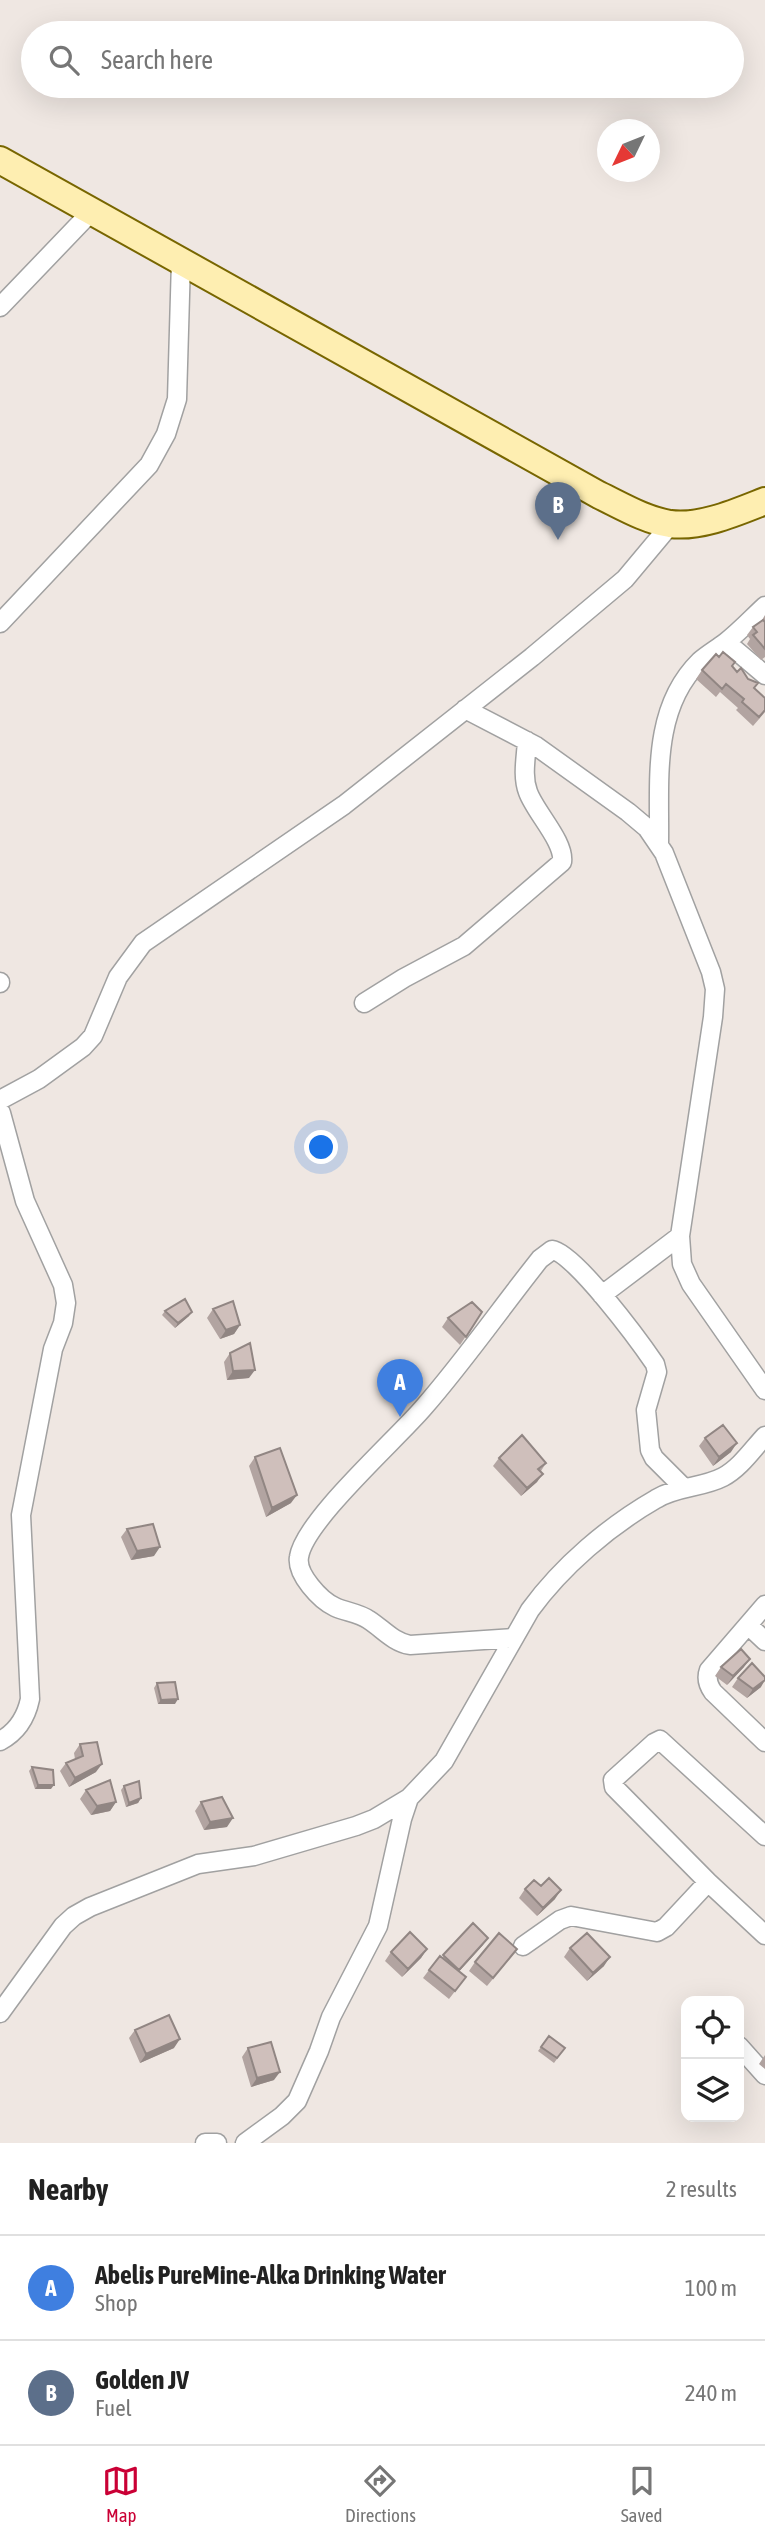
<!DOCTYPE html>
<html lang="en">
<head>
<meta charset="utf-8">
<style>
  :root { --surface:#fff; --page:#f2f2f2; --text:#222; --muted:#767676; --line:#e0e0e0; --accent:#ca0035 }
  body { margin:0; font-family:"Asap Condensed",sans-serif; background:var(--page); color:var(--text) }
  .controls { position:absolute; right:21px; bottom:21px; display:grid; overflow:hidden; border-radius:14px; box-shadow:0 7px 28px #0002 }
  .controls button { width:63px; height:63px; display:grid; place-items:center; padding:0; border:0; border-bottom:2px solid var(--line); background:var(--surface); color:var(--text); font:35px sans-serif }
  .compass { position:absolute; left:597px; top:119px; width:63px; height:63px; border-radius:50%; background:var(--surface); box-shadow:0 7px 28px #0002; rotate:227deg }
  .you { position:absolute; left:322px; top:1148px; width:24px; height:24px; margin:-18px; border:5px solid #fff; border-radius:50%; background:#1a73e8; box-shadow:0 0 0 10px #1a73e833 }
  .badge { display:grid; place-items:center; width:46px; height:46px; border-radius:50%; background:var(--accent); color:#fff; font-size:23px; font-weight:700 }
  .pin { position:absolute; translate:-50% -58px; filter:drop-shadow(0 2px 4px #0008) }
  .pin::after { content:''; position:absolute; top:37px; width:24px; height:21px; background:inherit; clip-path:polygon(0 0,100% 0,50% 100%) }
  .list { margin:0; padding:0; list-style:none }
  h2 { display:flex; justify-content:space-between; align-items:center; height:91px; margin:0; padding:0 28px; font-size:30px }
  h2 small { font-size:23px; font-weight:400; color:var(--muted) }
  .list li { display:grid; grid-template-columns:46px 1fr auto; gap:21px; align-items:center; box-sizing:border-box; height:105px; padding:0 28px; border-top:2px solid var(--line) }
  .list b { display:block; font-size:26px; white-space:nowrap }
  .list p { margin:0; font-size:23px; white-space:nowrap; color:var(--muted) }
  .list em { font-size:23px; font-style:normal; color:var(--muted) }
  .icon { flex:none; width:38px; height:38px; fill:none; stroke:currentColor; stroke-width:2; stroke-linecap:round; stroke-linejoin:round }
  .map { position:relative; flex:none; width:765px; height:2143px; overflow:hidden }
  .search { position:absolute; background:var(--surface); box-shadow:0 7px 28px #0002; left:21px; right:21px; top:21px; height:77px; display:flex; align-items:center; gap:18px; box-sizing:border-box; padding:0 24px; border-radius:38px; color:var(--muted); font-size:26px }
  .sheet { height:301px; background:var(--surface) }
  nav { display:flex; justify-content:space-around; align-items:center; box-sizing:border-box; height:98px; border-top:2px solid var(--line); background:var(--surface); font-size:19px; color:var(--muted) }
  nav a { display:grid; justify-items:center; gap:4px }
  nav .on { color:var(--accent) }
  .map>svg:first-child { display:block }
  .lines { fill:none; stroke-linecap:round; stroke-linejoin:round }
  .street-casing { stroke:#a1a1a1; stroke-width:21 }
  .secondary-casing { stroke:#786600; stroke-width:30 }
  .street { stroke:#fff; stroke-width:18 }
  .secondary { stroke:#feeeb1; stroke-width:26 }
  .wall { fill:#b2a4a1 }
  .shaded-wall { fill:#918683 }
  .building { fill:#cfbfbb; stroke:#918683; stroke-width:2 }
</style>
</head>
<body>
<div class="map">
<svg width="765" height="2143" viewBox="0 0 765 2143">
  <rect width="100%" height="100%" fill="#efe7e2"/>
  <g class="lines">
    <defs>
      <path id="street" d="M 0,307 L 92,211
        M 0,623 L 149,465 L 166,434 L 177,399 L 181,261
        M 726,642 L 765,675
        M 465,709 L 536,746 L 628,812 L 647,828 L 664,853 L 711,972 L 715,989 L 713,1017 L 680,1236 L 682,1264 L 691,1284 L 765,1390
        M 659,844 C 660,781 651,709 700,661 C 708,654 717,649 726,642 C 740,631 752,618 765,606
        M 0,982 L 0,983
        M 364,1003 L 404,978 L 464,946 L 562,862 C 565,842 535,812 528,792 C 522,776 526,758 527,741
        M 0,1100 L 39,1079 L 83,1047 L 93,1036 L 118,977 L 143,943 L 344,805 L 532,657 L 625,579 L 671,524
        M 602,1295 L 680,1236
        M 765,1605 L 709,1670 C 706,1678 708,1685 713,1692 L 765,1742
        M 748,1625 L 765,1641
        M 514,1638 L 410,1645 C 393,1642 383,1629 369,1620 C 359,1613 346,1612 335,1607 C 320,1600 296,1574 299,1557 C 304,1521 397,1439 424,1407 C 465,1360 501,1308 540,1259 L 552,1250 C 574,1252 640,1342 655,1364 L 657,1372 L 646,1410 L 650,1450 L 654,1458 L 684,1488
        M 0,1741 C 17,1732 26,1718 30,1699 L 21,1515 L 53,1349 L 63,1323 L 66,1303 L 63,1285 L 25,1201 L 1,1113
        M 765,1836 L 660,1740 L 654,1743 L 613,1780 L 614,1787 L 708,1882 L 765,1935
        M 523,1946 L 560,1920 L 571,1916 L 657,1932 L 666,1927 L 708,1882
        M 0,2013 L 63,1926 L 74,1916 L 90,1907 L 198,1864 L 254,1856 L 356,1826 L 374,1819 L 409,1798
        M 739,2046 L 765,2075
        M 205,2143 L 217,2143
        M 245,2143 L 282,2116 L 297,2101 L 319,2051 L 331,2017 L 378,1926 L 402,1819 L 409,1798 L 444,1761 L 530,1610 C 562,1566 609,1526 656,1499 C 677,1486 702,1488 723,1477 C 740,1468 752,1450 765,1436"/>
      <path id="secondary" d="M 0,160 L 599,495 C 622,506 645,520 670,524 C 701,528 737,512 765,501"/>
    </defs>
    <use href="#street" class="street-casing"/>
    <use href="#secondary" class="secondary-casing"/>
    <use href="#street" class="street"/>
    <use href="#secondary" class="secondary"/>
  </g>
  <path class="wall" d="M 765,615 L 765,657 L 761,660 L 747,644 L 750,639 L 747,635 L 753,627 L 762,620 Z
    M 732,666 L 737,672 L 748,679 L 758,683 L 754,688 L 765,712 L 753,726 L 736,710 L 738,708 L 720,692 L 716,697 L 696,679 L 702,670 Z
    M 213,1309 L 240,1325 L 234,1334 L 220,1339 L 207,1318 Z
    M 165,1311 L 189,1316 L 175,1328 L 162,1315 Z
    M 482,1312 L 460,1345 L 442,1327 L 448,1318 Z
    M 230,1353 L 249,1378 L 227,1380 L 224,1362 Z
    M 705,1438 L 731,1452 L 713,1466 L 699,1446 Z
    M 255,1457 L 291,1503 L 266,1517 L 249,1466 Z
    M 499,1458 L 546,1463 L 541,1471 L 537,1482 L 521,1496 L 493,1466 Z
    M 127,1529 L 154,1556 L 131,1560 L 121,1537 Z
    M 721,1667 L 744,1667 L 727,1685 L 715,1676 Z
    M 738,1678 L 761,1687 L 747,1698 L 732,1687 Z
    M 157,1683 L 175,1704 L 158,1704 L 154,1688 Z
    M 80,1744 L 96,1772 L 69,1787 L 60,1771 L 66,1763 L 75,1759 L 74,1753 Z
    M 32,1767 L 51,1789 L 35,1789 L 29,1771 Z
    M 124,1786 L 141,1798 L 138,1803 L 126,1807 L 121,1790 Z
    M 86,1790 L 116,1802 L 110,1811 L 91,1815 L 80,1799 Z
    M 201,1802 L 227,1827 L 204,1830 L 195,1811 Z
    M 541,1886 L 555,1899 L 537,1916 L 519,1898 L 525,1889 Z
    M 473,1923 L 488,1938 L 482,1946 L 459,1971 L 466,1977 L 449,1999 L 423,1978 L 429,1970 L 442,1958 Z
    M 570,1948 L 604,1966 L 587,1981 L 564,1957 Z
    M 427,1949 L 421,1958 L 402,1977 L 385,1961 L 391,1952 Z
    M 511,1957 L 487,1986 L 469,1971 L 475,1962 Z
    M 135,2030 L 174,2048 L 140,2063 L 129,2038 Z
    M 549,2036 L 565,2048 L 554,2063 L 538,2051 Z
    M 248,2048 L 274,2080 L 251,2087 L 242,2057 Z
    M 765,2055 L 765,2069 L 759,2064 Z"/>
  <path class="shaded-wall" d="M 192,1312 L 189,1316 L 175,1328 L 178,1323 Z
    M 240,1325 L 234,1334 L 220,1339 L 226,1330 Z
    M 255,1370 L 249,1378 L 227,1380 L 233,1371 Z
    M 737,1443 L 731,1452 L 713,1466 L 719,1457 Z
    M 543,1474 L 537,1482 L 521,1496 L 527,1488 Z
    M 297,1495 L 291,1503 L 266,1517 L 272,1508 Z
    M 160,1547 L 154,1556 L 131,1560 L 137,1551 Z
    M 750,1659 L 744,1667 L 727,1685 L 733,1676 Z
    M 765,1680 L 761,1687 L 747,1698 L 753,1689 Z
    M 178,1699 L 175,1704 L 158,1704 L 161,1700 Z
    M 102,1764 L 96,1772 L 69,1787 L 75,1778 Z
    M 38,1785 L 54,1785 L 51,1789 L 35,1789 Z
    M 141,1798 L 138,1803 L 126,1807 L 129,1803 Z
    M 116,1802 L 110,1811 L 91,1815 L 97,1806 Z
    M 233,1818 L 227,1827 L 204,1830 L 210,1822 Z
    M 561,1890 L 555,1899 L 537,1916 L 543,1908 Z
    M 488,1938 L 482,1946 L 453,1978 L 459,1970 Z
    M 427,1949 L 421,1958 L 402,1977 L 408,1969 Z
    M 610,1957 L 604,1966 L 587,1981 L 593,1973 Z
    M 180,2039 L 174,2048 L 140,2063 L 146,2054 Z
    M 280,2072 L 274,2080 L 251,2087 L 257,2078 Z"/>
  <path class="building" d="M 763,620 L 765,622 L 765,649 L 753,635 L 757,632 L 753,627 Z
    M 723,652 L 735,662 L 732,666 L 737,672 L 741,668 L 748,679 L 758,683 L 754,688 L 765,698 L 765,710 L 759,717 L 742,702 L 744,699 L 726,684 L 722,689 L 702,670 L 716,654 L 719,657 Z
    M 185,1299 L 192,1312 L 178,1323 L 165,1311 Z
    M 233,1301 L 240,1325 L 226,1330 L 213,1309 Z
    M 472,1302 L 482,1312 L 466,1337 L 448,1318 Z
    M 250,1343 L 255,1370 L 233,1371 L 230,1353 Z
    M 723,1425 L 737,1443 L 719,1457 L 705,1438 Z
    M 522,1435 L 546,1463 L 538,1469 L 543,1474 L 527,1488 L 499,1458 Z
    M 280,1448 L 297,1495 L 272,1508 L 255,1457 Z
    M 153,1524 L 160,1547 L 137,1551 L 127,1529 Z
    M 741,1649 L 750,1659 L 733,1676 L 721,1667 Z
    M 752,1663 L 765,1677 L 765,1680 L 753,1689 L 738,1678 Z
    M 175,1682 L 178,1699 L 161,1700 L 157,1683 Z
    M 97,1742 L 102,1764 L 75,1778 L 66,1763 L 83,1756 L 80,1744 Z
    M 32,1767 L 53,1770 L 54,1785 L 38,1785 Z
    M 110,1780 L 116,1802 L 97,1806 L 86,1790 Z
    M 139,1781 L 141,1798 L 129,1803 L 124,1786 Z
    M 222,1797 L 233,1818 L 210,1822 L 201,1802 Z
    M 549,1878 L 561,1890 L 543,1908 L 525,1889 L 534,1880 L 541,1886 Z
    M 473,1923 L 488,1938 L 459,1970 L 443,1955 Z
    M 410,1932 L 427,1949 L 408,1969 L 391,1952 Z
    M 499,1933 L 517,1949 L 493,1978 L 475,1962 Z
    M 587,1933 L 610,1957 L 593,1973 L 570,1948 Z
    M 440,1956 L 466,1977 L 455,1991 L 429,1970 Z
    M 169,2015 L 180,2039 L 146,2054 L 135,2030 Z
    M 549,2036 L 565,2048 L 557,2058 L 541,2047 Z
    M 271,2042 L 280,2072 L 257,2078 L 248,2048 Z"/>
</svg>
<div class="controls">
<button><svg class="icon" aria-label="locate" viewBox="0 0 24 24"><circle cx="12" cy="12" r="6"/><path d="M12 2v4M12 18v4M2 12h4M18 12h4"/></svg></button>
<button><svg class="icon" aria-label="layers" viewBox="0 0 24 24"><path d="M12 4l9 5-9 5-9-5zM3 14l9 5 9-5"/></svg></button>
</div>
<svg class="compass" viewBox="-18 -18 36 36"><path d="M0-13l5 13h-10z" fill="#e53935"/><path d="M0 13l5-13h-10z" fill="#767676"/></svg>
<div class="you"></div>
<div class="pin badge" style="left:400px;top:1417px;background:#3f7fe0">A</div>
<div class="pin badge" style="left:558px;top:540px;background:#5c6f8a">B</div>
<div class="search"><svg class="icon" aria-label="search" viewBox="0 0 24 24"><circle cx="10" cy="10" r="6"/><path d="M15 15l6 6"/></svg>Search here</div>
</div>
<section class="sheet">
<h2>Nearby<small>2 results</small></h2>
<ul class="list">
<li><span class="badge" style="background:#3f7fe0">A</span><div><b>Abelis PureMine-Alka Drinking Water</b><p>Shop</p></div><em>100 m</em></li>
<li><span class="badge" style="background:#5c6f8a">B</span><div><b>Golden JV</b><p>Fuel</p></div><em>240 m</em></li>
</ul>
</section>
<nav>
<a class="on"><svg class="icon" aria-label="map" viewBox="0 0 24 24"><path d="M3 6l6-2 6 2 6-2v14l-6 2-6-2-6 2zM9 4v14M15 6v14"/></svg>Map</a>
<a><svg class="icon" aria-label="directions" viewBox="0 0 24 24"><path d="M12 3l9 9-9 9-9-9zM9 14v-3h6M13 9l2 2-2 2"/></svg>Directions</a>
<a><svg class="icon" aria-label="saved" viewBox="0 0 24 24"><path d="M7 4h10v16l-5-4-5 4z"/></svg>Saved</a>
</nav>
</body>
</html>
